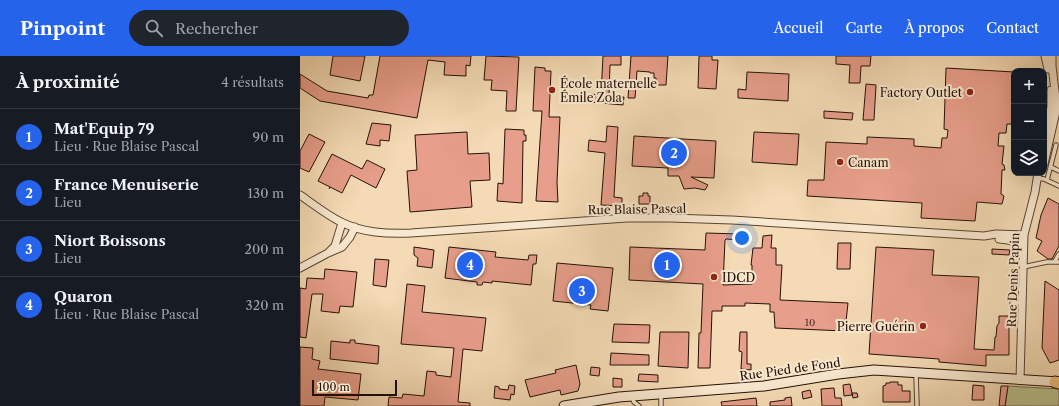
<!DOCTYPE html>
<html lang="fr">
<head>
<meta charset="utf-8">
<style>
  :root { --surface:#171b24; --page:#20242c; --text:#f1f3f6; --muted:#9ea1a6; --line:#363941; --accent:#2563eb }
  body { margin:0; font-family:"Libre Caslon Text",serif; background:var(--page); color:var(--text) }
  .controls { position:absolute; right:12px; top:12px; display:grid; overflow:hidden; border-radius:8px; box-shadow:0 4px 16px #0002 }
  .controls button { width:36px; height:36px; display:grid; place-items:center; padding:0; border:0; border-bottom:1px solid var(--line); background:var(--surface); color:var(--text); font:20px sans-serif }
  .scale { position:absolute; left:12px; bottom:10px; width:85px; box-sizing:border-box; padding-left:4px; border:2px solid #251107; border-top:0; font-size:11px; line-height:14px; white-space:nowrap; color:#251107; -webkit-text-stroke:3px #f8e8cf; paint-order:stroke }
  .you { position:absolute; left:442px; top:182px; width:14px; height:14px; margin:-10px; border:3px solid #fff; border-radius:50%; background:#1a73e8; box-shadow:0 0 0 6px #1a73e833 }
  .badge { display:grid; place-items:center; width:26px; height:26px; border-radius:50%; background:var(--accent); color:#fff; font-size:13px; font-weight:700 }
  .pin { position:absolute; translate:-50% -50%; border:2px solid #fff; box-shadow:0 1px 4px #0006 }
  .list { margin:0; padding:0; list-style:none }
  h2 { display:flex; justify-content:space-between; align-items:center; height:52px; margin:0; padding:0 16px; font-size:17px }
  h2 small { font-size:13px; font-weight:400; color:var(--muted) }
  .list li { display:grid; grid-template-columns:26px 1fr auto; gap:12px; align-items:center; box-sizing:border-box; height:56px; padding:0 16px; border-top:1px solid var(--line) }
  .list b { display:block; font-size:15px; white-space:nowrap }
  .list p { margin:0; font-size:13px; white-space:nowrap; color:var(--muted) }
  .list em { font-size:13px; font-style:normal; color:var(--muted) }
  .icon { flex:none; width:22px; height:22px; fill:none; stroke:currentColor; stroke-width:2; stroke-linecap:round; stroke-linejoin:round }
  .map { position:relative; flex:none; width:759px; height:350px; overflow:hidden }
  header { display:flex; align-items:center; gap:24px; box-sizing:border-box; height:56px; padding:0 20px; background:var(--accent); color:#fff }
  header strong { font-size:19px }
  nav { display:flex; gap:22px; margin-inline-start:auto; font-size:14px }
  .search { width:280px; height:36px; background:var(--page); display:flex; align-items:center; gap:10px; box-sizing:border-box; padding:0 14px; border-radius:22px; color:var(--muted); font-size:15px }
  main { display:flex }
  aside { flex:1; background:var(--surface) }
  .map>svg:first-child { display:block }
  .green { fill:#b9c18f; stroke:#6f694b }
  .building { fill:#e79e8a; stroke:#251107 }
  .lines { fill:none; stroke-linecap:round; stroke-linejoin:round }
  .service-casing { stroke:#594432; stroke-width:5.5 }
  .minor-casing { stroke:#594432; stroke-width:9 }
  .secondary-casing { stroke:#251107; stroke-width:11 }
  .primary-casing { stroke:#251107; stroke-width:13 }
  .path { stroke:#251107; stroke-width:1; stroke-dasharray:3 2; stroke-linecap:butt }
  .service { stroke:#f8e8cf; stroke-width:3.5 }
  .minor { stroke:#f8e8cf; stroke-width:7 }
  .secondary { stroke:#f8e8cf; stroke-width:9 }
  .primary { stroke:#eabe7a; stroke-width:11 }
  .poi-dot { fill:#8f2418; stroke:#f8e8cf; stroke-width:1.5 }
  .labels { text-anchor:middle; dominant-baseline:central; stroke-width:4; stroke-linejoin:round; paint-order:stroke }
  .number-label { font-size:10px; fill:#563428 }
  .poi-label { font-size:12px; fill:#251107; stroke:#f8e8cf; text-anchor:start }
  .street-label { font-size:12px; fill:#251107; stroke:#f8e8cf }
</style>
</head>
<body>
<header>
<strong>Pinpoint</strong>
<div class="search"><svg class="icon" aria-label="search" viewBox="0 0 24 24"><circle cx="10" cy="10" r="6"/><path d="M15 15l6 6"/></svg>Rechercher</div>
<nav><a>Accueil</a><a>Carte</a><a>À propos</a><a>Contact</a></nav>
</header>
<main>
<aside>
<h2>À proximité<small>4 résultats</small></h2>
<ul class="list">
<li><span class="badge">1</span><div><b>Mat'Equip 79</b><p>Lieu · Rue Blaise Pascal</p></div><em>90 m</em></li>
<li><span class="badge">2</span><div><b>France Menuiserie</b><p>Lieu</p></div><em>130 m</em></li>
<li><span class="badge">3</span><div><b>Niort Boissons</b><p>Lieu</p></div><em>200 m</em></li>
<li><span class="badge">4</span><div><b>Quaron</b><p>Lieu · Rue Blaise Pascal</p></div><em>320 m</em></li>
</ul>
</aside>
<div class="map">
<svg width="759" height="350" viewBox="0 0 759 350">
  <rect width="100%" height="100%" fill="#f4dbb5"/>
  <filter id="stains"><feTurbulence type="fractalNoise" baseFrequency=".005" numOctaves="4"/><feColorMatrix values="0 0 0 0 .2 0 0 0 0 .09 0 0 0 0 .02 0 0 0 .5 -.17"/></filter>
  <radialGradient id="worn" r=".72"><stop offset=".6" stop-color="#630" stop-opacity="0"/><stop offset="1" stop-color="#630" stop-opacity=".3"/></radialGradient>
  <path class="green" d="M 708,330 L 759,333 L 759,350 L 705,350 Z"/>
  <path class="building" d="M 33,0 L 65,0 L 60,25 L 30,19 Z
    M 80,0 L 171,0 L 170,10 L 166,9 L 166,20 L 144,19 L 145,6 L 128,4 L 117,62 L 20,45 L 0,32 L 0,18 L 27,35 L 68,42 L 69,39 L 73,39 Z
    M 186,0 L 219,1 L 216,55 L 206,55 L 207,35 L 191,34 L 192,24 L 184,24 Z
    M 303,0 L 321,0 L 321,9 L 310,9 L 309,39 L 312,39 L 312,41 L 324,41 L 323,49 L 290,46 L 290,38 L 301,39 Z
    M 331,0 L 368,0 L 366,29 L 356,29 L 356,22 L 354,22 L 354,17 L 350,17 L 350,16 L 337,15 L 335,42 L 328,42 Z
    M 399,0 L 412,0 L 412,4 L 418,4 L 416,33 L 398,32 Z
    M 536,0 L 571,0 L 570,10 L 561,10 L 560,27 L 549,27 L 550,9 L 536,8 Z
    M 235,11 L 245,12 L 245,15 L 251,15 L 249,61 L 260,61 L 257,126 L 258,146 L 236,145 L 242,55 L 233,55 Z
    M 646,12 L 714,16 L 714,66 L 712,66 L 712,68 L 707,68 L 706,77 L 699,77 L 698,90 L 704,90 L 702,108 L 704,109 L 705,114 L 702,114 L 701,138 L 704,140 L 702,148 L 677,146 L 675,165 L 621,162 L 622,147 L 507,140 L 508,124 L 524,124 L 526,86 L 567,88 L 567,81 L 614,83 L 614,90 L 641,92 L 642,82 L 647,82 L 648,74 L 644,73 Z
    M 447,16 L 489,18 L 488,45 L 438,42 L 438,33 L 446,34 Z
    M 566,28 L 576,29 L 574,64 L 563,64 Z
    M 524,55 L 553,57 L 552,64 L 524,62 Z
    M 72,67 L 91,69 L 89,85 L 80,84 L 80,90 L 66,88 Z
    M 307,70 L 318,71 L 314,141 L 322,142 L 322,150 L 301,149 L 305,97 L 288,95 L 289,84 L 306,86 Z
    M 205,73 L 224,74 L 224,79 L 226,79 L 226,85 L 223,85 L 222,147 L 197,145 L 198,127 L 203,128 Z
    M 167,76 L 168,98 L 189,97 L 190,124 L 170,125 L 172,151 L 110,156 L 107,115 L 117,114 L 115,79 Z
    M 454,76 L 499,78 L 497,109 L 452,106 Z
    M 9,78 L 25,86 L 9,116 L 0,112 L 0,95 Z
    M 334,80 L 416,85 L 414,122 L 391,121 L 408,129 L 405,134 L 395,132 L 384,133 L 379,120 L 368,120 L 368,112 L 332,110 Z
    M 32,98 L 62,113 L 67,104 L 85,113 L 76,132 L 51,119 L 42,137 L 18,125 Z
    M 343,137 L 348,137 L 348,140 L 350,140 L 350,148 L 339,148 L 339,140 L 343,140 Z
    M 748,142 L 759,148 L 759,190 L 752,203 L 748,203 L 737,195 L 742,185 L 736,182 L 741,159 Z
    M 406,177 L 439,178 L 439,184 L 426,183 L 425,184 L 423,229 L 452,228 L 452,209 L 451,209 L 453,192 L 462,192 L 463,180 L 472,179 L 471,192 L 476,192 L 476,209 L 482,209 L 480,244 L 548,247 L 545,275 L 475,272 L 474,256 L 470,256 L 470,248 L 445,247 L 445,250 L 422,250 L 422,255 L 412,255 L 410,312 L 398,312 L 399,277 L 401,277 L 403,228 L 329,224 L 330,191 L 405,194 Z
    M 538,187 L 551,187 L 550,213 L 537,213 Z
    M 114,191 L 134,194 L 132,212 L 117,210 L 118,202 L 114,199 Z
    M 149,191 L 196,196 L 195,201 L 228,204 L 229,199 L 237,199 L 236,208 L 233,208 L 231,229 L 192,225 L 192,227 L 183,226 L 182,229 L 177,229 L 177,226 L 145,222 Z
    M 576,191 L 634,194 L 632,219 L 679,221 L 674,293 L 694,294 L 695,281 L 696,281 L 697,270 L 699,267 L 699,260 L 709,260 L 709,299 L 686,299 L 686,310 L 639,306 L 639,303 L 569,298 Z
    M 692,193 L 710,194 L 709,199 L 692,198 Z
    M 75,203 L 89,204 L 86,231 L 73,229 Z
    M 257,207 L 313,212 L 308,255 L 290,253 L 291,249 L 253,245 Z
    M 25,213 L 57,216 L 53,251 L 40,250 L 39,257 L 21,255 L 23,238 L 12,238 L 6,282 L 0,281 L 0,232 L 6,233 L 7,222 L 24,223 Z
    M 745,225 L 759,234 L 759,304 L 750,307 L 742,292 Z
    M 107,228 L 125,230 L 122,256 L 186,262 L 182,295 L 163,293 L 158,346 L 170,347 L 170,350 L 88,350 L 89,341 L 102,342 L 103,338 L 124,340 L 127,315 L 136,316 L 136,319 L 151,321 L 154,292 L 101,288 Z
    M 314,268 L 350,269 L 349,287 L 312,286 Z
    M 360,276 L 389,276 L 388,312 L 358,310 Z
    M 440,276 L 447,276 L 447,308 L 451,308 L 451,314 L 441,313 L 442,296 L 439,295 Z
    M 50,284 L 55,284 L 55,287 L 79,290 L 78,308 L 30,303 L 31,285 L 50,287 Z
    M 0,291 L 13,292 L 12,303 L 20,305 L 18,313 L 61,318 L 58,344 L 25,341 L 24,350 L 0,350 Z
    M 311,297 L 349,299 L 349,309 L 310,309 Z
    M 276,309 L 280,328 L 278,335 L 261,339 L 260,334 L 230,341 L 225,324 L 256,317 L 255,314 Z
    M 291,311 L 300,312 L 299,320 L 290,319 Z
    M 339,318 L 358,319 L 358,326 L 338,325 Z
    M 313,322 L 322,323 L 322,331 L 313,331 Z
    M 590,326 L 598,326 L 598,329 L 602,329 L 602,335 L 610,335 L 610,346 L 583,346 L 583,330 L 586,329 L 586,327 L 590,327 Z
    M 550,328 L 552,337 L 557,337 L 558,341 L 553,342 L 552,337 L 552,339 L 544,340 L 543,329 Z
    M 209,329 L 215,330 L 214,339 L 211,338 L 210,344 L 194,342 L 195,330 L 199,331 L 199,333 L 208,334 Z
    M 673,329 L 684,330 L 684,344 L 672,344 Z
    M 701,330 L 708,330 L 705,350 L 699,350 Z
    M 534,332 L 535,342 L 541,342 L 542,350 L 522,350 L 521,333 Z
    M 510,334 L 512,341 L 503,343 L 502,336 Z
    M 491,341 L 492,350 L 470,350 L 470,346 L 485,344 L 485,342 Z
    M 456,342 L 457,350 L 422,350 L 421,346 Z"/>
  <g class="lines">
    <defs>
      <path id="service" d="M 751,111 L 759,115
        M 737,122 L 744,123 L 759,130
        M 747,124 L 756,89
        M 755,205 L 759,198
        M 723,211 L 747,206 L 759,206
        M 712,247 L 722,247
        M 616,318 L 617,350
        M 361,339 L 361,350
        M 332,341 L 334,346 L 339,350"/>
      <path id="minor" d="M 745,0 L 748,13
        M 744,83 L 751,51 L 751,34
        M 744,108 L 757,51 L 752,10 L 752,0
        M 0,139 C 13,148 27,159 41,166 C 63,177 87,178 111,177 L 327,162 L 370,162 L 432,164 L 684,180 L 696,178 L 724,179
        M 699,183 L 708,184 L 723,189
        M 28,197 L 35,190 L 42,167
        M 0,212 L 28,197 L 42,191 L 50,181 L 55,171
        M 720,324 L 724,179 L 735,136 L 738,117"/>
      <path id="secondary" d="M 264,350 L 319,341 L 464,330 L 538,318 L 574,314 L 759,326"/>
      <path id="primary" d="M 755,326 L 759,327"/>
    </defs>
    <use href="#service" class="service-casing"/>
    <use href="#minor" class="minor-casing"/>
    <use href="#secondary" class="secondary-casing"/>
    <use href="#primary" class="primary-casing"/>
    <path class="path" d="M 29,133 L 30,131"/>
    <use href="#service" class="service"/>
    <use href="#minor" class="minor"/>
    <use href="#secondary" class="secondary"/>
    <use href="#primary" class="primary"/>
  </g>
  <g class="poi-dot">
    <circle cx="252" cy="34" r="4"/>
    <circle cx="670" cy="36" r="4"/>
    <circle cx="540" cy="106" r="4"/>
    <circle cx="414" cy="221" r="4"/>
    <circle cx="623" cy="270" r="4"/>
  </g>
  <g class="labels">
    <g class="number-label">
      <text x="510" y="266">10</text>
    </g>
    <g class="poi-label">
      <text x="260" y="27">École maternelle<tspan x="260" dy="14">Émile Zola</tspan></text>
      <text x="662" y="36" text-anchor="end">Factory Outlet</text>
      <text x="548" y="106">Canam</text>
      <text x="422" y="221">IDCD</text>
      <text x="615" y="270" text-anchor="end">Pierre Guérin</text>
    </g>
    <g class="street-label">
      <text transform="translate(337 153) rotate(-1)">Rue Blaise Pascal</text>
      <text transform="translate(713 224) rotate(-88)">Rue Denis Papin</text>
      <text transform="translate(490 313) rotate(-8)">Rue Pied de Fond</text>
    </g>
  </g>
  <rect width="100%" height="100%" filter="url(#stains)"/>
  <rect width="100%" height="100%" fill="url(#worn)"/>
</svg>
<div class="controls">
<button>+</button>
<button>−</button>
<button><svg class="icon" aria-label="layers" viewBox="0 0 24 24"><path d="M12 4l9 5-9 5-9-5zM3 14l9 5 9-5"/></svg></button>
</div>
<div class="scale">100 m</div>
<div class="you"></div>
<div class="pin badge" style="left:367px;top:209px">1</div>
<div class="pin badge" style="left:374px;top:97px">2</div>
<div class="pin badge" style="left:282px;top:235px">3</div>
<div class="pin badge" style="left:170px;top:209px">4</div>
</div>
</main>
</body>
</html>
